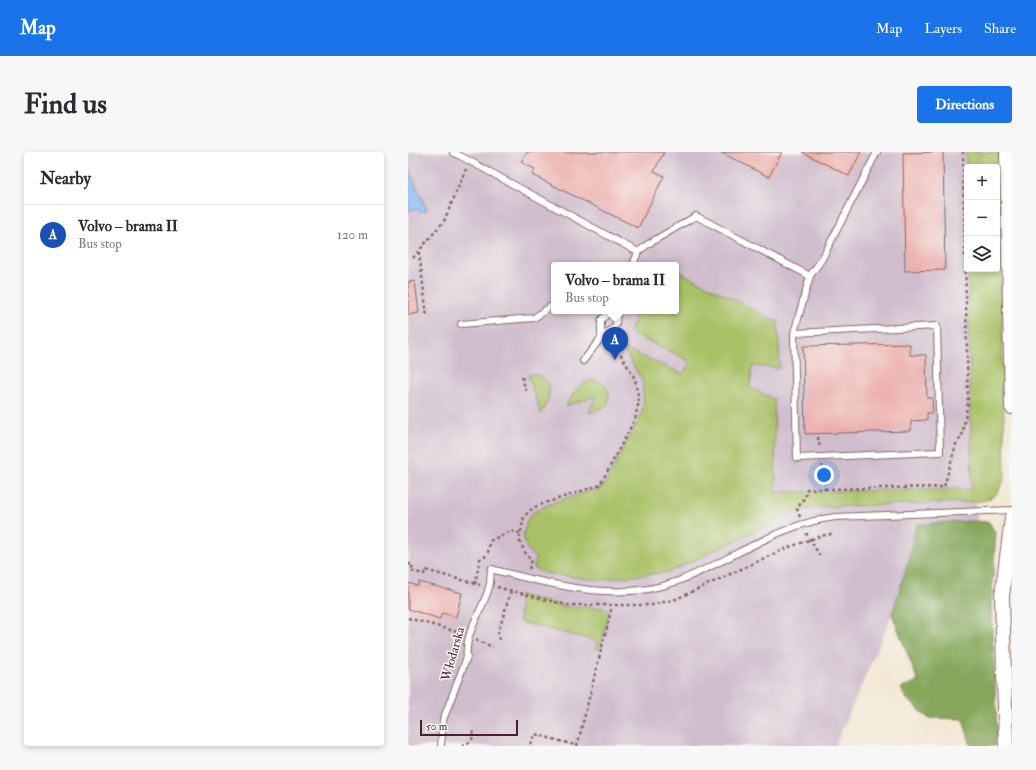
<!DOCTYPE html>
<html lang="en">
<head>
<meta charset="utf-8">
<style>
  :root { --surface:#fff; --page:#f7f7f7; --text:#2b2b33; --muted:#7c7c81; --line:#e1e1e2; --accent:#1a73e8 }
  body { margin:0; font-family:"IM FELL Double Pica",serif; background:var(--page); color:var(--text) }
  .controls { position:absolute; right:12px; top:12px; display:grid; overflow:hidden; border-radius:4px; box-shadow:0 2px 6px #0003 }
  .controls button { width:36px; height:36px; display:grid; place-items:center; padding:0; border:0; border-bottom:1px solid var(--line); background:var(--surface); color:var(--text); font:20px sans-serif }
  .scale { position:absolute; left:12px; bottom:10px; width:98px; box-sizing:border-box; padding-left:4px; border:2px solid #4a1f2b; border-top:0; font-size:11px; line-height:14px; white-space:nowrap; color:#4a1f2b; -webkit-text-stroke:3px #f6f6f2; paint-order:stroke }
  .you { position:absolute; left:416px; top:323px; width:14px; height:14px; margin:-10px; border:3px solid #fff; border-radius:50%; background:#1a73e8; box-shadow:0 0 0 6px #1a73e833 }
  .badge { display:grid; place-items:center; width:26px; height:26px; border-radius:50%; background:var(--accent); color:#fff; font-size:13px; font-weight:700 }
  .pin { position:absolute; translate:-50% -33px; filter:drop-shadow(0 1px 2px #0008) }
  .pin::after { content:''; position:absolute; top:21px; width:14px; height:12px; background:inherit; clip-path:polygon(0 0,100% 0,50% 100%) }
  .popup { position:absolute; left:143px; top:110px; width:128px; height:52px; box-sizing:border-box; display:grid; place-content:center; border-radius:4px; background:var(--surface); filter:drop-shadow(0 1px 3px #0005); font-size:13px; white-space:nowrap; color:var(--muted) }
  .popup b { font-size:15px; color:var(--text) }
  .popup::after { content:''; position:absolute; left:50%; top:100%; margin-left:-8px; border:8px solid transparent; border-top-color:var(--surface) }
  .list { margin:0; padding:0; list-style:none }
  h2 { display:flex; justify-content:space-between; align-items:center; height:52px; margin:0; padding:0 16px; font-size:17px }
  h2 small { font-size:13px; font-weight:400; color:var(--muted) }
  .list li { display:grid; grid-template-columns:26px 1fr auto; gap:12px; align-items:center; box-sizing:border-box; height:60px; padding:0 16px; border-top:1px solid var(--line) }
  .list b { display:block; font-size:15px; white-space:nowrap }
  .list p { margin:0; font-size:13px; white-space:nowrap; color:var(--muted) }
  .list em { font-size:13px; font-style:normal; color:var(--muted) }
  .icon { flex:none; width:22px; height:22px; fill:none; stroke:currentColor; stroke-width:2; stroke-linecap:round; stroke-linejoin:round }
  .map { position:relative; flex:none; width:604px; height:594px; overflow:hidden; border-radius:4px }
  header { display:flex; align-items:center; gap:24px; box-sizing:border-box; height:56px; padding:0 20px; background:var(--accent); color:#fff }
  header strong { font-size:19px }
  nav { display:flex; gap:22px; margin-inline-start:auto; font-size:14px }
  .intro { display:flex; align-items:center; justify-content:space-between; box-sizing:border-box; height:96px; padding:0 24px }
  h1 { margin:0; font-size:28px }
  .button { padding:10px 18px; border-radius:4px; background:var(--accent); color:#fff; font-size:14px; font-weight:700 }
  main { display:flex; gap:24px; padding:0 24px }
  aside { flex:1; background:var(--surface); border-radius:4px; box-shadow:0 2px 6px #0003 }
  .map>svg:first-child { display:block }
  .industrial { fill:#d0bdcc; fill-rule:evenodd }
  .green { fill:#a9c166; stroke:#7a7048 }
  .forest { fill:#86a75b; stroke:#686343 }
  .water { fill:#83b9f2; stroke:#666c8e }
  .building { fill:#ecaeab }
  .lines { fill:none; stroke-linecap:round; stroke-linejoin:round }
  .service-casing { stroke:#856566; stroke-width:8 }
  .tertiary-casing { stroke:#856566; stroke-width:16 }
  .path { stroke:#856566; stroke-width:2.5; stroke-dasharray:3 3; stroke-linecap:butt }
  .service { stroke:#fff; stroke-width:6 }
  .tertiary { stroke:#fff; stroke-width:14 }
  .labels { text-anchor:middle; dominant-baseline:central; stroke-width:3; stroke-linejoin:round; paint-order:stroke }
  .street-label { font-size:13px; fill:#4a1f2b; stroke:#f6f6f2 }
</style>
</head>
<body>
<header>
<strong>Map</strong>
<nav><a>Map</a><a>Layers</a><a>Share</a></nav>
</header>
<div class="intro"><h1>Find us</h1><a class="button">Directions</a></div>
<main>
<aside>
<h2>Nearby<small></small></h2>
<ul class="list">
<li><span class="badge" style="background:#1a4fb4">A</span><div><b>Volvo – brama II</b><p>Bus stop</p></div><em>120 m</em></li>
</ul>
</aside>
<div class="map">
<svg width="604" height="594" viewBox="0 0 604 594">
  <rect width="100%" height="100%" fill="#f6f6f2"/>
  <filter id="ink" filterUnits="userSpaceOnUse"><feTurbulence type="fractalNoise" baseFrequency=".025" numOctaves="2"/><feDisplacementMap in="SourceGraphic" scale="8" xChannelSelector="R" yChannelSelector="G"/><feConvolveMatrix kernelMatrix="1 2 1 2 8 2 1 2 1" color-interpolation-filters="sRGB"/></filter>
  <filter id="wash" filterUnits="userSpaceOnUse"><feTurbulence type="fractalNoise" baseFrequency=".012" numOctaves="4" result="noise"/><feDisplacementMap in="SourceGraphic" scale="16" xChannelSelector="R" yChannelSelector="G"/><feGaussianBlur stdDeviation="0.9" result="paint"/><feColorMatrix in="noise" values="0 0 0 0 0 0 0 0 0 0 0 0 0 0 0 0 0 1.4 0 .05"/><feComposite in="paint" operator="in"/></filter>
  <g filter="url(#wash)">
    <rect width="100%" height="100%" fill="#f3e8d5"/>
    <path class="industrial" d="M 0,0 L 558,0 L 565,337 L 570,373 L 509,373 L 484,462 L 427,594 L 0,594 ZM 146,113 L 268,113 L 268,159 L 146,159 Z"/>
    <path class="green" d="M 558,0 L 591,0 L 597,324 C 591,343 585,348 567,350 L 410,355 L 387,360 L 261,420 L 190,428 L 136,421 L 126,416 L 128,406 C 120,400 114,390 116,380 C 118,373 119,365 125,361 C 141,349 176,342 195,335 L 233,263 L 236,250 L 234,228 L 215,196 L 275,222 L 282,209 L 222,181 L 227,167 L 224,163 L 226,159 L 268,159 L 268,118 L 370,170 L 372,216 L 344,214 L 342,236 L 366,247 L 368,340 L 564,337 L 560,117 L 589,117 L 589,15 L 559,15 L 559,56 Z
      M 125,222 C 150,228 142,246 133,262 L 120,223 Z
      M 184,228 C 199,228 205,243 198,255 L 181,261 L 188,244 L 158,254 C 165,242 170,232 184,228 Z
      M 111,443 L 161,455 L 198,456 L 201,460 L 192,497 L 187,496 L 189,489 L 112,470 Z"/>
    <path class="forest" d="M 563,369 L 581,370 L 588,382 L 583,453 L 589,579 L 586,594 L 563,594 L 555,567 L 520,566 L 497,545 L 493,536 L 510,529 L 484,462 L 500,409 L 509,372 Z"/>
    <path class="water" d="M 0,16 L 19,58 L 11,60 L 10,57 L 0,58 Z"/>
    <g id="blocks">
      <path class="building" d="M 119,0 L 256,0 L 246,19 L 256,24 L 230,76 L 124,23 L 127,17 L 113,10 Z
        M 312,0 L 374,0 L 361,25 Z
        M 394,0 L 453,0 L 441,24 Z
        M 535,0 L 537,118 L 497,119 L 495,1 Z
        M 7,129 L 11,161 L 0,163 L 0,130 Z
        M 502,192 L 502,203 L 518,203 L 519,246 L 524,246 L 525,261 L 519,261 L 519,268 L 503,269 L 503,279 L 397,282 L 395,194 Z
        M 11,430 L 54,441 L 48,465 L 34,461 L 32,467 L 0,457 L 0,431 L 10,434 Z"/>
    </g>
  </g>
  <g filter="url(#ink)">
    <use href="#blocks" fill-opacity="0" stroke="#856566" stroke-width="1"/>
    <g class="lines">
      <defs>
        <path id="service" d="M 45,0 L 230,100
          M 225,113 L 230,100 L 240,92 L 288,64 L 402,124 L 414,107 L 469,0
          M 53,172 L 126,166 L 146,152
          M 386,181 L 529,174 L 532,300 L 389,306 L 386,181 L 402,124
          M 193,186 L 193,168 L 203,159
          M 175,209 L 193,186 L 208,173 L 209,159
          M 33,594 L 35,568 L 59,505 C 56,480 75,459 81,435 C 83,430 82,423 83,417 C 142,432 210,452 270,429 C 323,409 370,372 427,365 L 604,358"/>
        <path id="tertiary" d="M 599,0 L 604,255
          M 598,594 L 594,444 L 604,366"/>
      </defs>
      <use href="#service" class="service-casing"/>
      <use href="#tertiary" class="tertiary-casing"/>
      <path class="path" d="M 11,100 L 19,164
        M 5,106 L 36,69 L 58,17
        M 114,225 L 118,239
        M 410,285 L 412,296
        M 417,337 L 536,335 L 548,292 L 554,284 L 560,250 L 555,0
        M 392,365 L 389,357 L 399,341 L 399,337 L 417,337 L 414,313
        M 398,381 L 412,404
        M 0,412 L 5,413 L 3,419 L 16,422 L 17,418 L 72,433
        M 121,417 L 124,408 L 119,404 L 111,388 L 116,365 L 121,359 L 131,353 L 192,333 L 227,267 L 231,249 L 227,227 L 213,203 L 204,197
        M 67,432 L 72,407 L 76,406 L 80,400 L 82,389 L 102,379 L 112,381
        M 89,435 L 159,453 L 244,453 L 268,447 L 381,395 C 395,391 408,384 424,382
        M 0,466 L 53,481
        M 68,488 L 85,495
        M 91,488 L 90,481 L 103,439
        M 122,592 L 127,582 L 170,594
        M 54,594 L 64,589 L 65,577
        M 169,594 L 203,459 L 202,454"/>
      <use href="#service" class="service"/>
      <use href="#tertiary" class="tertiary"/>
    </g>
  </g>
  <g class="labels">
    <g class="street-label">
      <text transform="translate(45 502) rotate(-74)">Włodarska</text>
    </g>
  </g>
</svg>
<div class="controls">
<button>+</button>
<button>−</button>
<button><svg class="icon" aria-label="layers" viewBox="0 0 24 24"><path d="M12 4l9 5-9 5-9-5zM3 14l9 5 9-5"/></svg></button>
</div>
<div class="scale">50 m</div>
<div class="you"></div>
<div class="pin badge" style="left:207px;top:208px;background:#1a4fb4">A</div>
<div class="popup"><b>Volvo – brama II</b>Bus stop</div>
</div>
</main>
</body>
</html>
